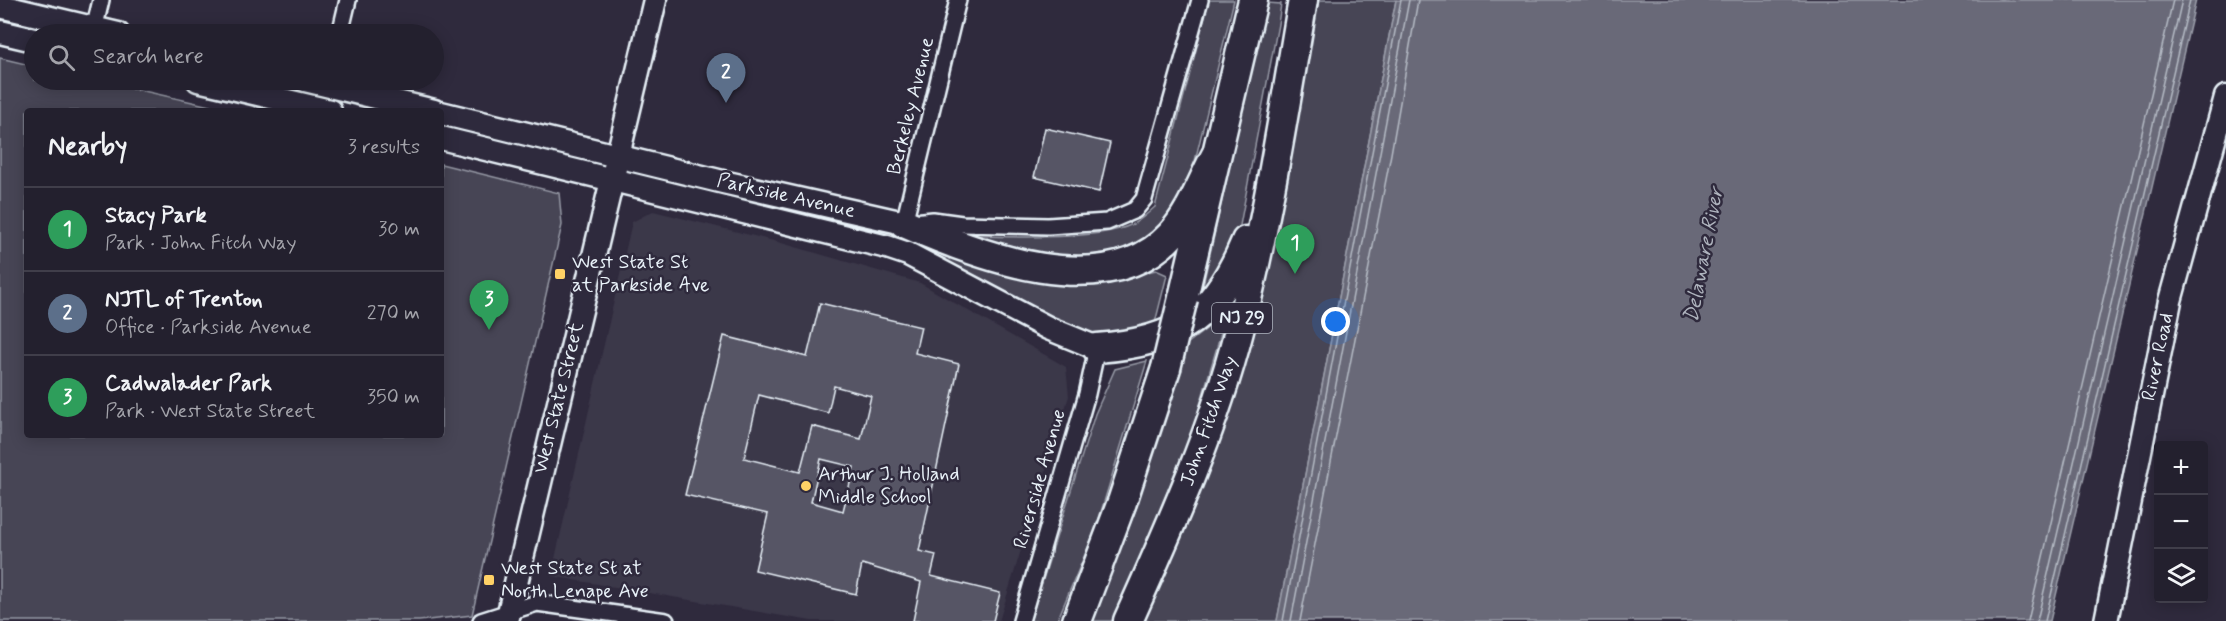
<!DOCTYPE html>
<html lang="en">
<head>
<meta charset="utf-8">
<style>
  :root { --surface:#23202e; --page:#2f2d3a; --text:#f1f3f6; --muted:#a3a3aa; --line:#403e4a; --accent:#d93025 }
  body { margin:0; font-family:Mynerve,sans-serif; background:var(--page); color:var(--text) }
  .controls { position:absolute; right:18px; bottom:18px; display:grid; overflow:hidden; border-radius:6px; box-shadow:0 3px 15px #0003 }
  .controls button { width:54px; height:54px; display:grid; place-items:center; padding:0; border:0; border-bottom:2px solid var(--line); background:var(--surface); color:var(--text); font:30px sans-serif }
  .you { position:absolute; left:1336px; top:322px; width:21px; height:21px; margin:-15px; border:4px solid #fff; border-radius:50%; background:#1a73e8; box-shadow:0 0 0 9px #1a73e833 }
  .badge { display:grid; place-items:center; width:39px; height:39px; border-radius:50%; background:var(--accent); color:#fff; font-size:20px; font-weight:700 }
  .pin { position:absolute; translate:-50% -50px; filter:drop-shadow(0 2px 3px #0008) }
  .pin::after { content:''; position:absolute; top:32px; width:21px; height:18px; background:inherit; clip-path:polygon(0 0,100% 0,50% 100%) }
  .list { margin:0; padding:0; list-style:none }
  h2 { display:flex; justify-content:space-between; align-items:center; height:78px; margin:0; padding:0 24px; font-size:26px }
  h2 small { font-size:20px; font-weight:400; color:var(--muted) }
  .list li { display:grid; grid-template-columns:39px 1fr auto; gap:18px; align-items:center; box-sizing:border-box; height:84px; padding:0 24px; border-top:2px solid var(--line) }
  .list b { display:block; font-size:22px; white-space:nowrap }
  .list p { margin:0; font-size:20px; white-space:nowrap; color:var(--muted) }
  .list em { font-size:20px; font-style:normal; color:var(--muted) }
  .icon { flex:none; width:33px; height:33px; fill:none; stroke:currentColor; stroke-width:2; stroke-linecap:round; stroke-linejoin:round }
  .map { position:relative; flex:none; width:2226px; height:621px; overflow:hidden }
  .search { position:absolute; background:var(--surface); box-shadow:0 3px 15px #0003; left:24px; top:24px; width:420px; height:66px; display:flex; align-items:center; gap:15px; box-sizing:border-box; padding:0 21px; border-radius:33px; color:var(--muted); font-size:22px }
  .panel { position:absolute; background:var(--surface); box-shadow:0 3px 15px #0003; left:24px; top:108px; width:420px; height:330px; border-radius:6px }
  .map>svg:first-child { display:block }
  .built { fill:#3b3749 }
  .green { fill:#464455; stroke:#979aa6; stroke-width:1.5 }
  .water { fill:#696978; stroke:#9c9fab; stroke-width:1.5 }
  .lines { fill:none; stroke-linecap:round; stroke-linejoin:round }
  .shore { stroke:#b5bbc5; stroke-width:1.5 }
  .building { fill:#575565; stroke:#e8f1f8; stroke-width:1.5; fill-rule:evenodd }
  .street-casing { stroke:#e8f1f8; stroke-width:20 }
  .secondary-casing { stroke:#e8f1f8; stroke-width:27 }
  .highway-casing { stroke:#e8f1f8; stroke-width:33 }
  .street { stroke:#2f2a3d; stroke-width:15 }
  .secondary { stroke:#2f2a3d; stroke-width:22 }
  .highway { stroke:#2f2a3d; stroke-width:28 }
  .highway-bridge-casing { stroke:#e8f1f8; stroke-width:33; stroke-linecap:butt }
  .highway-bridge { stroke:#2f2a3d; stroke-width:28 }
  .poi-dot { fill:#ffd166; stroke:#2f2a3d; stroke-width:2 }
  .labels { text-anchor:middle; dominant-baseline:central; stroke-width:5; stroke-linejoin:round; paint-order:stroke }
  .shield { fill:#2f2a3d; stroke:#b0b5c0; stroke-width:1.5 }
  .shield-label { font-size:18px; font-weight:bold; fill:#e8f1f8 }
  .street-label { font-size:20px; fill:#e8f1f8; stroke:#2f2a3d }
  .poi-label { font-size:20px; fill:#e8f1f8; stroke:#2f2a3d; text-anchor:start }
  .water-label { font-size:21px; font-style:italic; fill:#afb4be; stroke:#2f2a3d }
</style>
</head>
<body>
<div class="map">
<svg width="2226" height="621" viewBox="0 0 2226 621">
  <rect width="100%" height="100%" fill="#2f2a3d"/>
  <filter id="ink" filterUnits="userSpaceOnUse"><feTurbulence type="fractalNoise" baseFrequency=".0167" numOctaves="2"/><feDisplacementMap in="SourceGraphic" scale="12" xChannelSelector="R" yChannelSelector="G"/><feConvolveMatrix kernelMatrix="1 2 1 2 8 2 1 2 1" color-interpolation-filters="sRGB"/></filter>
  <g filter="url(#ink)">
    <path class="built" d="M 653,211 L 778,242 L 920,283 L 1066,367 L 1069,396 L 999,621 L 811,621 L 551,576 L 632,222 Z"/>
    <path class="green" d="M 1209,0 L 1234,0 L 1195,161 L 1172,215 L 1141,245 L 1103,261 L 1044,261 L 949,234 C 992,237 1096,242 1133,224 C 1141,220 1148,213 1155,207 Z
      M 1300,0 L 1396,0 L 1277,621 L 1128,621 L 1219,399 Z
      M 1266,3 L 1281,4 L 1278,24 L 1235,252 L 1199,303 Z
      M 0,58 L 34,66 L 34,80 L 95,80 L 232,111 L 27,111 L 27,435 L 441,435 L 441,164 L 559,193 L 562,225 L 472,615 L 419,621 L 0,621 Z
      M 937,250 L 1044,280 L 1088,286 L 1156,270 L 1167,275 L 1153,331 L 1097,337 L 1044,318 L 930,253 Z
      M 1227,313 L 1191,435 L 1114,621 L 1092,621 L 1136,509 L 1187,344 Z
      M 1147,361 L 1096,528 L 1057,621 L 1030,621 L 1095,414 L 1115,369 Z"/>
    <path class="water" d="M 1396,0 L 2196,0 L 2050,621 L 1277,621 Z"/>
    <g class="lines">
      <path class="shore" d="M 1283,621 L 1401,0
        M 1291,621 L 1409,0
        M 1300,621 L 1391,154 L 1418,0
        M 2028,621 L 2173,0
        M 2037,621 L 2182,0
        M 2045,621 L 2190,0"/>
    </g>
    <path class="building" d="M 1045,128 L 1110,143 L 1099,192 L 1034,177 Z
      M 820,303 L 921,327 L 915,353 L 959,364 L 919,551 L 936,555 L 931,576 L 1000,593 L 993,621 L 913,621 L 921,582 L 862,564 L 856,594 L 755,570 L 768,514 L 685,495 L 724,336 L 807,357 ZM 834,386 L 871,396 L 861,439 L 812,426 L 800,472 L 744,458 L 759,395 L 828,413 ZM 821,459 L 854,467 L 843,511 L 811,502 Z"/>
    <g class="lines">
      <defs>
        <path id="street" d="M 958,0 L 904,223 L 933,220 L 962,224 L 1048,226 L 1107,222 L 1135,210 L 1144,199 L 1200,0
          M 93,34 L 101,0
          M 340,34 L 348,0
          M 481,621 L 537,603 L 666,621
          M 1021,621 L 1087,394 L 1097,348"/>
        <path id="secondary" d="M 0,6 L 118,34
          M 0,32 L 34,40
          M 198,80 L 330,111
          M 305,80 L 434,111
          M 441,113 L 723,182 L 904,223
          M 441,138 L 887,247 L 908,254 L 1048,328 L 1097,348
          M 507,621 L 655,0
          M 2106,621 L 2170,301 L 2226,97"/>
        <path id="highway" d="M 904,223 C 977,255 1106,306 1171,235 C 1191,213 1202,181 1216,155
          M 1183,298 L 1253,0
          M 1097,348 C 1179,342 1215,316 1246,241
          M 1077,621 L 1122,502 L 1166,368
          M 1128,621 C 1170,527 1213,432 1239,331 C 1267,223 1284,111 1303,0"/>
      </defs>
      <use href="#street" class="street-casing"/>
      <use href="#secondary" class="secondary-casing"/>
      <use href="#highway" class="highway-casing"/>
      <use href="#street" class="street"/>
      <use href="#secondary" class="secondary"/>
      <use href="#highway" class="highway"/>
      <defs>
        <path id="highway-bridge" d="M 1166,368 L 1183,298"/>
      </defs>
      <use href="#highway-bridge" class="highway-bridge-casing"/>
      <use href="#highway-bridge" class="highway-bridge"/>
    </g>
  </g>
  <g class="poi-dot">
    <rect x="554" y="268" width="12" height="12" rx="3"/>
    <circle cx="806" cy="486" r="6"/>
    <rect x="483" y="574" width="12" height="12" rx="3"/>
  </g>
  <g class="labels">
    <rect class="shield" x="1212" y="303" width="60" height="30" rx="4.5"/>
    <g class="shield-label">
      <text x="1242" y="318">NJ 29</text>
    </g>
    <g class="street-label">
      <text transform="translate(911 106) rotate(-76)">Berkeley Avenue</text>
      <text transform="translate(786 196) rotate(13)">Parkside Avenue</text>
      <text transform="translate(2158 357) rotate(-78)">River Road</text>
      <text transform="translate(559 398) rotate(-76)">West State Street</text>
      <text transform="translate(1209 421) rotate(-71)">John Fitch Way</text>
      <text transform="translate(1040 479) rotate(-74)">Riverside Avenue</text>
    </g>
    <g class="poi-label">
      <text x="572" y="262">West State St<tspan x="572" dy="23">at Parkside Ave</tspan></text>
      <text x="818" y="474">Arthur J. Holland<tspan x="818" dy="23">Middle School</tspan></text>
      <text x="501" y="568">West State St at<tspan x="501" dy="23">North Lenape Ave</tspan></text>
    </g>
    <g class="water-label">
      <text transform="translate(1704 255) rotate(-79)">Delaware River</text>
    </g>
  </g>
</svg>
<div class="controls">
<button>+</button>
<button>−</button>
<button><svg class="icon" aria-label="layers" viewBox="0 0 24 24"><path d="M12 4l9 5-9 5-9-5zM3 14l9 5 9-5"/></svg></button>
</div>
<div class="you"></div>
<div class="pin badge" style="left:1295px;top:274px;background:#2e9e5b">1</div>
<div class="pin badge" style="left:726px;top:103px;background:#5c6f8a">2</div>
<div class="pin badge" style="left:489px;top:330px;background:#2e9e5b">3</div>
<div class="search"><svg class="icon" aria-label="search" viewBox="0 0 24 24"><circle cx="10" cy="10" r="6"/><path d="M15 15l6 6"/></svg>Search here</div>
<section class="panel">
<h2>Nearby<small>3 results</small></h2>
<ul class="list">
<li><span class="badge" style="background:#2e9e5b">1</span><div><b>Stacy Park</b><p>Park · John Fitch Way</p></div><em>30 m</em></li>
<li><span class="badge" style="background:#5c6f8a">2</span><div><b>NJTL of Trenton</b><p>Office · Parkside Avenue</p></div><em>270 m</em></li>
<li><span class="badge" style="background:#2e9e5b">3</span><div><b>Cadwalader Park</b><p>Park · West State Street</p></div><em>350 m</em></li>
</ul>
</section>
</div>
</body>
</html>
